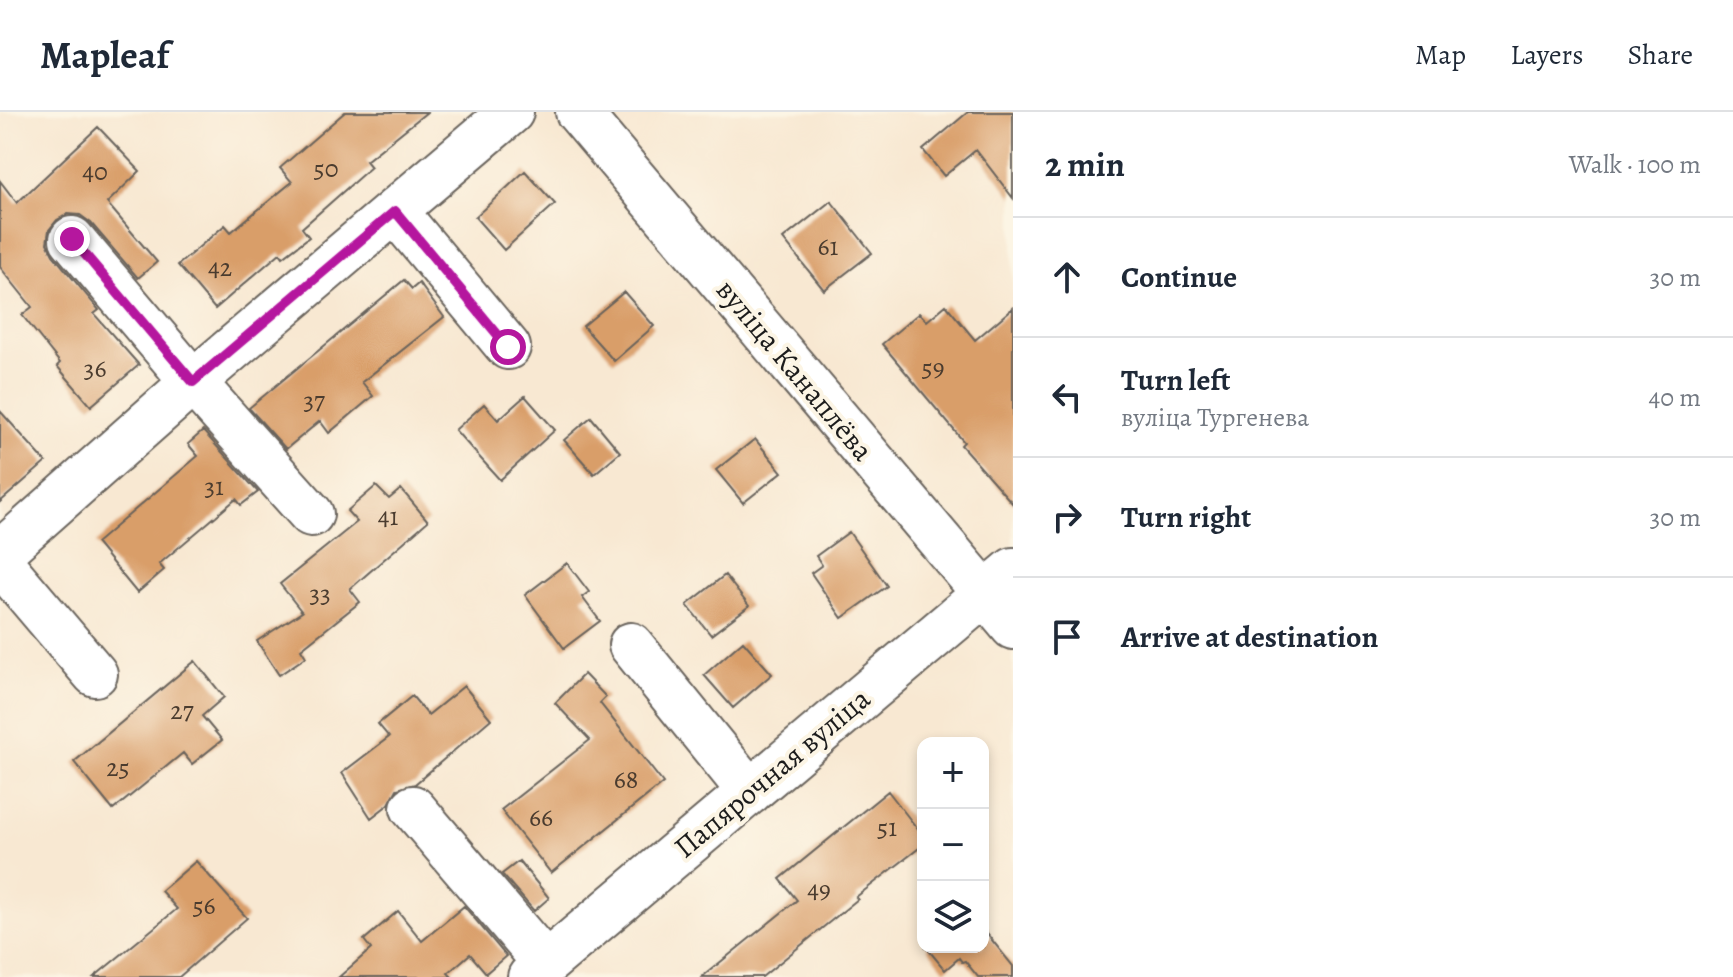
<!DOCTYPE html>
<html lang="en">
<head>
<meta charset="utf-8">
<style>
  :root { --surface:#fff; --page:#f2f2f3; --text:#1f2937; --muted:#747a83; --line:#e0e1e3 }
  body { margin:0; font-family:Alegreya,serif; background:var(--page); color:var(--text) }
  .controls { position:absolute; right:24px; bottom:24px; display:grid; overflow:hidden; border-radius:16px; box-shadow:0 4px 12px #0003 }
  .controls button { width:72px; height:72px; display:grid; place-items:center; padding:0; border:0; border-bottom:2px solid var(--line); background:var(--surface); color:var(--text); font:40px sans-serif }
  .stop { position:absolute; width:24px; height:24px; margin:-18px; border:6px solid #b5179e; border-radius:50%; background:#fff }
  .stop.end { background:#b5179e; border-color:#fff; box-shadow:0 2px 8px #0008 }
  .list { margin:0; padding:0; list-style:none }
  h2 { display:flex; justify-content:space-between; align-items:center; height:104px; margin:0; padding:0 32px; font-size:34px }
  h2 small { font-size:26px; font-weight:400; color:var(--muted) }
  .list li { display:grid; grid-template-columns:52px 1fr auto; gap:24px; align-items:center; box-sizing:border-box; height:120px; padding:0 32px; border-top:2px solid var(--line) }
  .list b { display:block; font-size:30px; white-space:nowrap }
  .list p { margin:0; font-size:26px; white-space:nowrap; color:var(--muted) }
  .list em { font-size:26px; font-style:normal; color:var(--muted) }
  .icon { flex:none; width:44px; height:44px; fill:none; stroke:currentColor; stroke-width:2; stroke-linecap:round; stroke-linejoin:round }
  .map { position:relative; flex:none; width:1013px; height:865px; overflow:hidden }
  header { display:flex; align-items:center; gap:48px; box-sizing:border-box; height:112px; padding:0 40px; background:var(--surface); border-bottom:2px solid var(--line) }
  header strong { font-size:38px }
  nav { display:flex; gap:44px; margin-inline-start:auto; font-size:28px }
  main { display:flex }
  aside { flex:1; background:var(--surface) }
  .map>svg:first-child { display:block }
  .building { fill:#d99e69 }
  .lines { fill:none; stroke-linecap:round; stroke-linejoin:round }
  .minor-casing { stroke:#69635c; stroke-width:48 }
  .minor { stroke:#fff; stroke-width:44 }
  .route { stroke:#b5179e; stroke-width:10 }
  .labels { text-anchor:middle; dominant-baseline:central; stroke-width:8; stroke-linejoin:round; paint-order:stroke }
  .number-label { font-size:26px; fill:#4b3c2f }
  .street-label { font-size:30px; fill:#1c1c1c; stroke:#fcf5e5 }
</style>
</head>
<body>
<header>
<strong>Mapleaf</strong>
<nav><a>Map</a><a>Layers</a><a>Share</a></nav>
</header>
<main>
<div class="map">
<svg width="1013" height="865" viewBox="0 0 1013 865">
  <rect width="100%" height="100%" fill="#fcf5e5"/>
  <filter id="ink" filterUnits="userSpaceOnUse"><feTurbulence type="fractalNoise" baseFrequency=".0125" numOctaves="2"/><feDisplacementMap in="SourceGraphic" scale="16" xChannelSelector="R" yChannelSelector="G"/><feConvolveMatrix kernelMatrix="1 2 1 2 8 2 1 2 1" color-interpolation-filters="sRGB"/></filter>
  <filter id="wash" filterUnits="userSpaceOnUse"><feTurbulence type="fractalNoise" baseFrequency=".006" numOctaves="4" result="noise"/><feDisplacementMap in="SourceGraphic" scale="32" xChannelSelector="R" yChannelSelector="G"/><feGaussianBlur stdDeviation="1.8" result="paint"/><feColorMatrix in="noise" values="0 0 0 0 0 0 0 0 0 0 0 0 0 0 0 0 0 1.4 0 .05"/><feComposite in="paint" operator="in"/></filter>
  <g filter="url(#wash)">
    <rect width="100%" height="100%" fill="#f8e8d2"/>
    <g id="blocks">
      <path class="building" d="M 345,0 L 427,0 L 366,49 L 371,55 L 302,116 L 309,125 L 283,145 L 280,141 L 215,197 L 178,153 L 225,113 L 231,120 L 292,70 L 280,56 Z
        M 968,0 L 1013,0 L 1013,86 L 976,38 L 944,64 L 923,38 Z
        M 98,15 L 140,59 L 107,91 L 157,150 L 138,166 L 91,111 L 80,103 L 68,102 L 57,108 L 49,118 L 47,131 L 53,143 L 99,198 L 94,202 L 139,253 L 91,294 L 57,254 L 60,251 L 22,203 L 32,195 L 0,155 L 0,69 L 17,91 Z
        M 525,59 L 555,92 L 504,138 L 475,105 Z
        M 831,89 L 872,141 L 824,178 L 783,127 Z
        M 404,168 L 412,177 L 419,171 L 444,205 L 362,270 L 373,284 L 329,321 L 320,309 L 286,337 L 249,296 Z
        M 624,180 L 654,214 L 614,249 L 583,214 Z
        M 946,193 L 975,228 L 1013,196 L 1013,392 L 961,333 L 964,330 L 882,232 L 919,201 L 927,209 Z
        M 525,284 L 555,318 L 500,368 L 455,318 L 484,292 L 498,308 Z
        M 0,299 L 46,350 L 0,390 Z
        M 591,305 L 620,340 L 594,362 L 564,328 Z
        M 203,319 L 258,380 L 241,393 L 236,387 L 159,452 L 164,458 L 137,481 L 96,431 L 198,344 L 188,332 Z
        M 755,327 L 782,360 L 743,391 L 716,358 Z
        M 376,374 L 389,387 L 401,377 L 428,409 L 350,477 L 360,490 L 301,537 L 306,545 L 279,563 L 257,529 L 302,500 L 280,472 L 357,410 L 347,399 Z
        M 849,420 L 887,474 L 842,506 L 811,461 L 822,453 L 816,444 Z
        M 567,451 L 589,480 L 582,485 L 600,509 L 564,536 L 525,483 Z
        M 725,463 L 749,494 L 711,523 L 687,493 Z
        M 743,529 L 772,562 L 733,596 L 704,563 Z
        M 195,549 L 224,585 L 202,604 L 222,628 L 192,652 L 183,641 L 113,698 L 74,650 Z
        M 584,562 L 606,585 L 600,591 L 663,671 L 551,761 L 501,698 L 590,628 L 555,591 Z
        M 464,574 L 491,607 L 415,672 L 397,677 L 389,692 L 371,706 L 342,661 L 389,625 L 378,612 L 412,584 L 428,603 Z
        M 888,679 L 923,724 L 923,733 L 856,785 L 858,787 L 762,865 L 702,865 L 797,788 L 780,767 Z
        M 196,749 L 247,806 L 179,865 L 94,865 L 177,797 L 161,779 Z
        M 519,749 L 549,786 L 534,799 L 502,762 Z
        M 464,794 L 506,844 L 486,861 L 470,842 L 448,861 L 452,865 L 339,865 L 371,837 L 364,828 L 398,799 L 422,829 Z
        M 983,817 L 1013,854 L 1013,865 L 978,865 L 965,849 L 962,850 L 959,846 L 945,858 L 926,835 L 983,835 Z"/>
    </g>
  </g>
  <g filter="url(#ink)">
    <use href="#blocks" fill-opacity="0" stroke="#69635c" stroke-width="2"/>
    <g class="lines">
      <defs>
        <path id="minor" d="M 578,0 L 1013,515
          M 395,99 L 508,235
          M 72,127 L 193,270 L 311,402
          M 0,441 L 193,270 L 511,0
          M 0,450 L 95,562
          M 631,533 L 750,680
          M 413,696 L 546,852
          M 530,865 L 1013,458"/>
      </defs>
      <use href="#minor" class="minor-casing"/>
      <use href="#minor" class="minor"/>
    </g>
  </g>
  <g class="lines" filter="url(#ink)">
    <path class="route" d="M 72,127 L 193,270 L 395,99 L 508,235"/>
  </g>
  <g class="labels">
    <g class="number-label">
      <text x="326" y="56">50</text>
      <text x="95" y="59">40</text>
      <text x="828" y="134">61</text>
      <text x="220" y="155">42</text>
      <text x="933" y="255">59</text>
      <text x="95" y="256">36</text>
      <text x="314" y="288">37</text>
      <text x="214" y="374">31</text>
      <text x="388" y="404">41</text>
      <text x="320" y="481">33</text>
      <text x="182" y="598">27</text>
      <text x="118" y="655">25</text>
      <text x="626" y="667">68</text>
      <text x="541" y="705">66</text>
      <text x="887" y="715">51</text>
      <text x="819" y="777">49</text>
      <text x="204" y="793">56</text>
    </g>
    <g class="street-label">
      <text transform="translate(795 258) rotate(50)">вуліца Канаплёва</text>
      <text transform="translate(772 661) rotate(-40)">Папярочная вуліца</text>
    </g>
  </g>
</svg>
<div class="controls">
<button>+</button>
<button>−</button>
<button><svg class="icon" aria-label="layers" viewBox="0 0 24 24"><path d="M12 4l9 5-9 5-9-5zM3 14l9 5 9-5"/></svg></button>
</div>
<div class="stop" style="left:508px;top:235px"></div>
<div class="stop end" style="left:72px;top:127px"></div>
</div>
<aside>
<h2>2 min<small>Walk · 100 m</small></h2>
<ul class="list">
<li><svg class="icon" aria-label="ahead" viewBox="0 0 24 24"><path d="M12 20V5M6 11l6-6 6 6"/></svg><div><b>Continue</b></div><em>30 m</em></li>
<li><svg class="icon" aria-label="left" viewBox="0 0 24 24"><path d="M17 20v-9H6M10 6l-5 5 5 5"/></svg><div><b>Turn left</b><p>вуліца Тургенева</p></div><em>40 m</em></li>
<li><svg class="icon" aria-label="right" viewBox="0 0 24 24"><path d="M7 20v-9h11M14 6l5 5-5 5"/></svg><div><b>Turn right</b></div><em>30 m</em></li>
<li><svg class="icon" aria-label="arrive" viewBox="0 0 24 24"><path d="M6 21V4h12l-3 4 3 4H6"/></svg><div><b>Arrive at destination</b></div></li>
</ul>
</aside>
</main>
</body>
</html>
